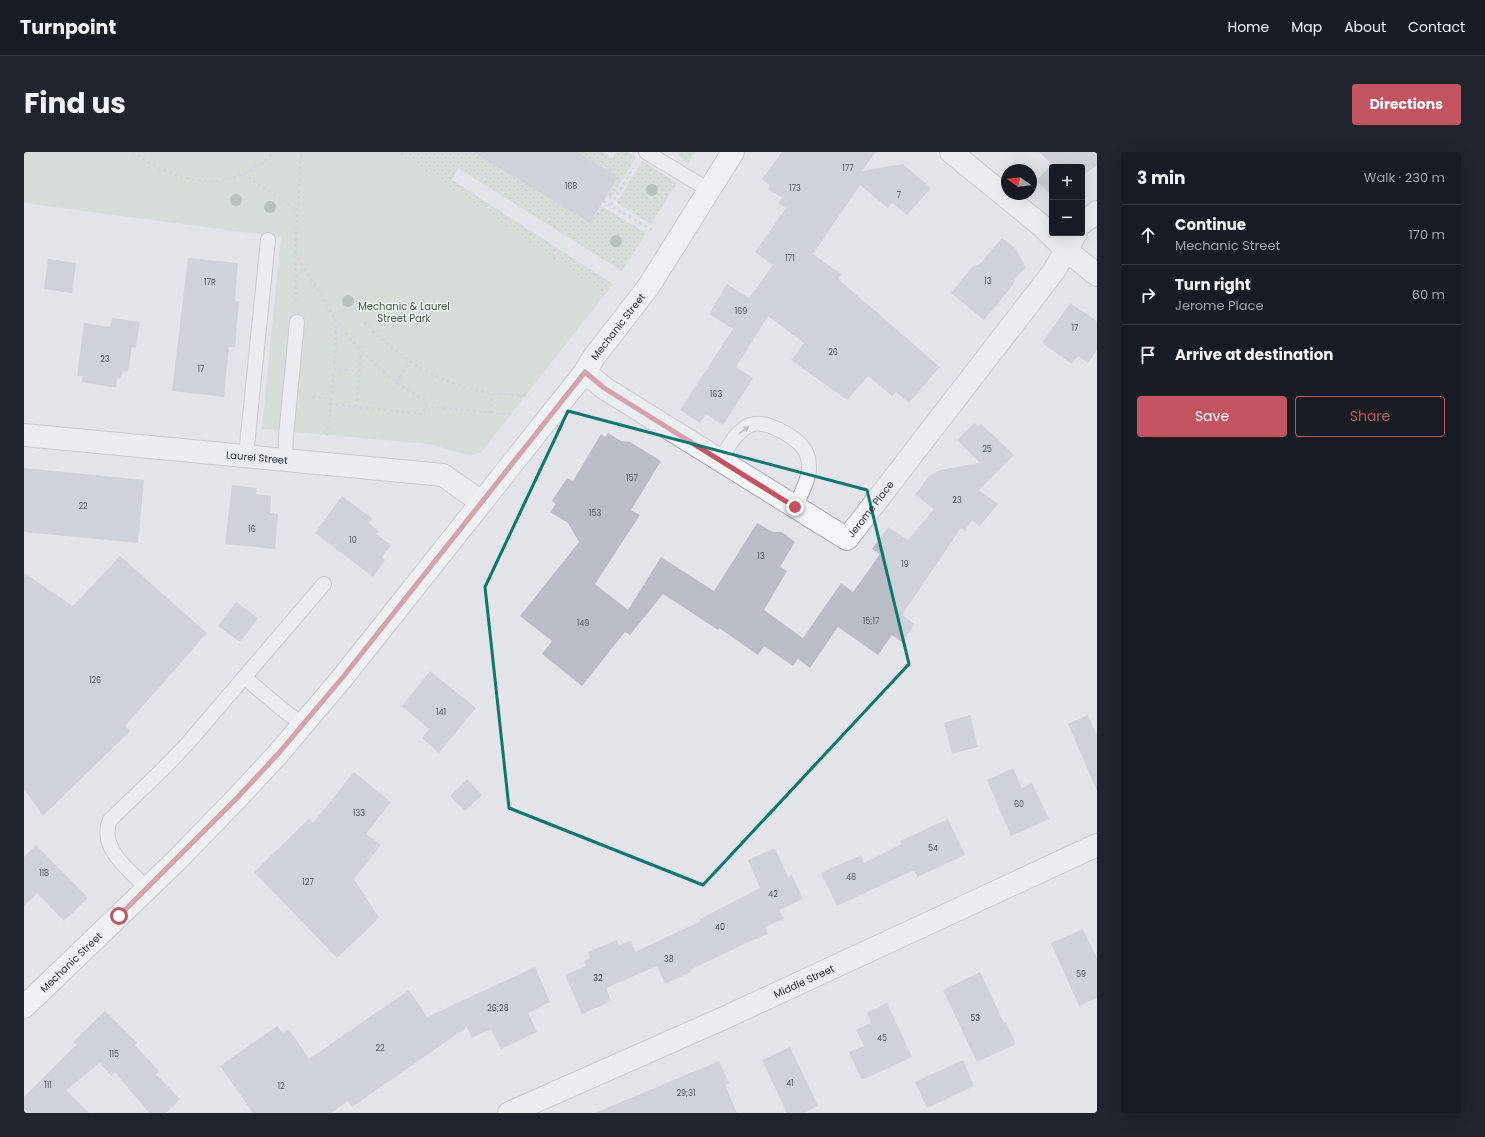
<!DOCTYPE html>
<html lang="en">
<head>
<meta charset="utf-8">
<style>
  :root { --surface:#171b24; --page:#20242c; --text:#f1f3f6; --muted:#9ea1a6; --line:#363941; --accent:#c25360 }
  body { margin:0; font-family:Poppins,sans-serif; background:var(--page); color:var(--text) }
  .controls { position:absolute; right:12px; top:12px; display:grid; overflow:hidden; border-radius:4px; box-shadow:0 4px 16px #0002 }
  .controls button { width:36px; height:36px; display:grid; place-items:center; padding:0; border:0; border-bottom:1px solid var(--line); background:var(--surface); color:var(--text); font:20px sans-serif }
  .compass { position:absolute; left:977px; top:12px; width:36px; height:36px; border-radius:50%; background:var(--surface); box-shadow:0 4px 16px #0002; rotate:284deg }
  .stop { position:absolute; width:12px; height:12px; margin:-9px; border:3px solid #c25360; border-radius:50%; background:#fff }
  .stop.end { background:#c25360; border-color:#fff; box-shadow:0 1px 4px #0008 }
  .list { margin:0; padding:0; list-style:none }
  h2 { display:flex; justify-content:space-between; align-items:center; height:52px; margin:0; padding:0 16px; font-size:17px }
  h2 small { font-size:13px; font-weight:400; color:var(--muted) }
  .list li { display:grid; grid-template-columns:26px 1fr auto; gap:12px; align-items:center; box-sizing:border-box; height:60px; padding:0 16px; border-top:1px solid var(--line) }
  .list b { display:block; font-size:15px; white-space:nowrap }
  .list p { margin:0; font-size:13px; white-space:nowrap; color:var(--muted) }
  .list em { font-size:13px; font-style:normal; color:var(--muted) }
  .actions { display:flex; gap:8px; padding:12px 16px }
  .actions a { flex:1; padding:9px 0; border:1px solid var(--accent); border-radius:4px; text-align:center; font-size:14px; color:var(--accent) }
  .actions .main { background:var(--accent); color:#fff }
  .icon { flex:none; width:22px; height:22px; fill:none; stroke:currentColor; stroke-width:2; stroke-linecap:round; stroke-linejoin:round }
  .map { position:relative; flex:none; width:1073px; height:961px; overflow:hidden; border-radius:4px }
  header { display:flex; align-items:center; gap:24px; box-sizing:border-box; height:56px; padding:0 20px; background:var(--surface); border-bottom:1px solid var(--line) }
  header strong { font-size:19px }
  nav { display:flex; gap:22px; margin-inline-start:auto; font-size:14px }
  .intro { display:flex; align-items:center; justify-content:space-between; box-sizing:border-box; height:96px; padding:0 24px }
  h1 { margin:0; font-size:28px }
  .button { padding:10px 18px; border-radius:4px; background:var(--accent); color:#fff; font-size:14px; font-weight:700 }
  main { display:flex; gap:24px; padding:0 24px }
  aside { flex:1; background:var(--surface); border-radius:4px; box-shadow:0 4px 16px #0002 }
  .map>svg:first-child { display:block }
  .grass { fill:url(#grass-dots) }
  .park { fill:#c7d2c4 }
  .building { fill:#babdc5 }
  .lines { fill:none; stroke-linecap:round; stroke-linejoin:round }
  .lane-casing { stroke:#a8abb3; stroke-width:16 }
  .street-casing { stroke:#a8abb3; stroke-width:24 }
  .secondary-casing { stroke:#a8abb3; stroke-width:24 }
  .path { stroke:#c0c2c8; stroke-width:2.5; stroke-dasharray:3 3; stroke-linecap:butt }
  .lane { stroke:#f4f5f8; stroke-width:14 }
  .street { stroke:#f4f5f8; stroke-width:22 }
  .secondary { stroke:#fff; stroke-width:22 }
  .tree { fill:#889889 }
  .oneway { fill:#90949c }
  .route { stroke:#c25360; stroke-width:5 }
  .marked { fill:none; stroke:#0f766e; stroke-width:3; stroke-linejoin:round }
  .labels { text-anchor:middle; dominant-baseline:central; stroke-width:3; stroke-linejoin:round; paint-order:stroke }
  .number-label { font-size:8px; fill:#505560 }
  .park-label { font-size:10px; fill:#3f5a3a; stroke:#f1f3f6 }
  .street-label { font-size:10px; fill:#2c323f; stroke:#f1f3f6 }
</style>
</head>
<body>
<header>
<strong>Turnpoint</strong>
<nav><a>Home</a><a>Map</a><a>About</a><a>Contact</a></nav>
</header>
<div class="intro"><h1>Find us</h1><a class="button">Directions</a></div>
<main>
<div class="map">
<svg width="1073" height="961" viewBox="0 0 1073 961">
  <defs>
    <pattern id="grass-dots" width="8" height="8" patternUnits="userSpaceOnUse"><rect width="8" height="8" fill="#c7d2c4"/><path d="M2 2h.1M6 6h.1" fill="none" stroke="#abb5a9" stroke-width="1.8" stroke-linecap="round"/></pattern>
  </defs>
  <rect width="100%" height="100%" fill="#e2e4e9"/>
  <path class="grass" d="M 285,0 L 456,0 L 471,13 L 566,71 L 577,54 L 622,81 L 598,119 L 434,16 L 428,28 L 589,132 L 507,235 Z
    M 553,0 L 580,0 L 589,6 L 593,0 L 604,0 L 612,5 L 587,47 L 583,44 L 594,25 Z
    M 652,0 L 671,0 L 664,12 Z
    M 618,9 L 653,31 L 627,72 L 593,51 Z"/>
  <path class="park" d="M 0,0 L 374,0 L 581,142 L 458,299 C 445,309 420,294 404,292 L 238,277 L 257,85 L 0,51 Z"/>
  <path class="building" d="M 449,0 L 553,0 L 594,25 L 566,71 Z
    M 758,0 L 852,0 L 838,19 L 879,12 L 907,36 L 883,63 L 868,51 L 864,56 L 836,33 L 789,102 L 817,122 L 814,127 L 916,215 L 885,251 L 872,240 L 868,244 L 844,224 L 823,248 L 767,208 L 780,191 L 744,164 L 712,215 L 729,226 L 699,273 L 682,262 L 676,271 L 656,258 L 709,177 L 685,162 L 703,132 L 725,146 L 749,113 L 731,100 L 762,56 L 754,51 L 758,46 L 744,37 L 746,33 L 738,27 Z
    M 1015,0 L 1073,0 L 1073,13 L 1058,24 L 1058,15 L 1028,15 L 1028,43 L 1012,29 L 1028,12 Z
    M 978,86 L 991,96 L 1002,115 L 992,126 L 989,133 L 960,168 L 927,141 L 949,114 L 955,113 Z
    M 164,106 L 214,111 L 211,149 L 215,149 L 211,195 L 205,195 L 200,245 L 148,239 Z
    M 24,107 L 52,111 L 48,141 L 20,137 Z
    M 1046,151 L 1073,169 L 1073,198 L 1064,211 L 1054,204 L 1048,212 L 1018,191 Z
    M 88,166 L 116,170 L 112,196 L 108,195 L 104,220 L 99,219 L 97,226 L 93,226 L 92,236 L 58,230 L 59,224 L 53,224 L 60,171 L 86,175 Z
    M 950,271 L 954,274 L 957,272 L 990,303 L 955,338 L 974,352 L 956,374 L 948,368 L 941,379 L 937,376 L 878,463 L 891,472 L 878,490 L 868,483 L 854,503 L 814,475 L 786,516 L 774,507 L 769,514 L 740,494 L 734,503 L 695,476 L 694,478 L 639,442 L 606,483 L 601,480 L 558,534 L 518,502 L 528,489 L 496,464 L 555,390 L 544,371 L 526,360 L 532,352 L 528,349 L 543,326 L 549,329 L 577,282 L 581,285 L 584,281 L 597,289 L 606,290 L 637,309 L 607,358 L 616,363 L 571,432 L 604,458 L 637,405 L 690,439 L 733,371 L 749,380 L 758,380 L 771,390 L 756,415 L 763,419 L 740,458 L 779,486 L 817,431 L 829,440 L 856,402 L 848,397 L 864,375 L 884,388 L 910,357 L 891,343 L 905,324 L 916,318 L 956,311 L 933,288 Z
    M 0,316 L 120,328 L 114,391 L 0,380 Z
    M 208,333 L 233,336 L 232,342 L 247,344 L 246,361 L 254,362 L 251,397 L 201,392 Z
    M 318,344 L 348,366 L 344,371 L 355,379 L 352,382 L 367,393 L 358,405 L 361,408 L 349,425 L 291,381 Z
    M 96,404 L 183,481 L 101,574 L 106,579 L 19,664 L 0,637 L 0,421 L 49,454 Z
    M 212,450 L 234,466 L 216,490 L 194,474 Z
    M 406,519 L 452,556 L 415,601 L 398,586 L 405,577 L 378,554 Z
    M 946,563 L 954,595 L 928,602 L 920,571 Z
    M 1064,563 L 1073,584 L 1073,639 L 1044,572 Z
    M 989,616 L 998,636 L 1008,631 L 1025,667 L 987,684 L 963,628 Z
    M 330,620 L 367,650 L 342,682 L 357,693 L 330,727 L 355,766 L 313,806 L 230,720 L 285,667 L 289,671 Z
    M 443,627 L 458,643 L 441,659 L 426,644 Z
    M 924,667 L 941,703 L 893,725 L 890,718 L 813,754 L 797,721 L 837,703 L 840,711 L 878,692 L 876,689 Z
    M 12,693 L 64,746 L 40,769 L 13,741 L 0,754 L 0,705 Z
    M 751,696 L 764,725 L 768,723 L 779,747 L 755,758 L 760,767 L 741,775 L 744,782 L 722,791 L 666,818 L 667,820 L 641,832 L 633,814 L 582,836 L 587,849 L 558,862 L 541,823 L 562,814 L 560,809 L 566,806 L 564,800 L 593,788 L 595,793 L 607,789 L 611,800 L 677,769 L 676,767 L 736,736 L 724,708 Z
    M 1059,777 L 1073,806 L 1073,846 L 1055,854 L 1027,791 Z
    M 511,815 L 526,850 L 504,861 L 513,880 L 477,897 L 467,877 L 448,886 L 443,875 L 328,955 L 324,949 L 307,961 L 229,961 L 196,914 L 253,874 L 259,881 L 265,877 L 285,907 L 385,838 L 403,865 Z
    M 956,820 L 980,871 L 982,870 L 992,892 L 953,910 L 919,838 Z
    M 863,851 L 888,905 L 838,928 L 825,900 L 840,894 L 832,878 L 847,871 L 843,861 Z
    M 81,859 L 113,891 L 111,893 L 135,919 L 132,922 L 156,947 L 142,961 L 125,961 L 91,920 L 87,924 L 76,911 L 42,938 L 65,961 L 0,961 L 0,945 L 52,893 L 49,890 Z
    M 766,895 L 794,954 L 780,961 L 763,961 L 738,908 Z
    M 939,908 L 950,934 L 903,956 L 891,930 Z
    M 695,909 L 705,931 L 701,933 L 713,961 L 571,961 Z"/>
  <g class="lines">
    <defs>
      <path id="lane" d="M 622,0 L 685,38
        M 222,303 L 244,88
        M 261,307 L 262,284 L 273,170
        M 696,308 C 704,296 712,279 726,273 C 741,267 771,284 780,297 C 783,300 785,310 785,314 C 786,326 776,344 771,355
        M 220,525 L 258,557 L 278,572
        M 123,736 C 106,719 74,696 86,668 L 140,616 L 164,591 L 300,432"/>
      <g id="street">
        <path d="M 927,0 L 1018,74 L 1042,98 L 1073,123"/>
        <path d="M 1058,71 L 1073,60"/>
        <path id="s1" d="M 561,220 L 580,236 L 823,387 L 1030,119 L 1052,81"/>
        <path id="s2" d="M 0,283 L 419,323 L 457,350"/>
        <path id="s3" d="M 485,961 L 700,866 L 1073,693"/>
      </g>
      <g id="secondary">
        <path id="s4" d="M 0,855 L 153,708 L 213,646 L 254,602 L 319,525 L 561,220 L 570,205 L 625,134 L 709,0"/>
      </g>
    </defs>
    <use href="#lane" class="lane-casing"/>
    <use href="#street" class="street-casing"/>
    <use href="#secondary" class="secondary-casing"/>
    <path class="path" d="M 108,0 C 156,32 205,45 250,0
      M 586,0 L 588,0
      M 219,22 L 273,58
      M 579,49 L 630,79
      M 587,53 L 609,16
      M 271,101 L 313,170 L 308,240 L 303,287
      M 272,149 L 271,101 L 277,0
      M 340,170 C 372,203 410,230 456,239 C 472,242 489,243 505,244
      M 309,217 L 335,219
      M 372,230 L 387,210
      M 288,245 L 307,247
      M 306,252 L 399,262 L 402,249 C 365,228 338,203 313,170
      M 401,254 L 491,263
      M 332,255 L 337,200
      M 466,261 L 468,241"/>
    <use href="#lane" class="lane"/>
    <use href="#street" class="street"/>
    <use href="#secondary" class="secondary"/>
  </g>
  <g class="tree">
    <circle cx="628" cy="38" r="6"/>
    <circle cx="212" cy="48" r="6"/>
    <circle cx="246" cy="55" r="6"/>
    <circle cx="592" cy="89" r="6"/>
    <circle cx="324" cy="149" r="6"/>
  </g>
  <defs><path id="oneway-solid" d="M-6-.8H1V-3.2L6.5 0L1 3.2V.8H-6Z"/></defs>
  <use class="oneway" href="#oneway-solid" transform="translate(720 278) rotate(-36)"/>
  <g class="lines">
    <path class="route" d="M 95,764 L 213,646 L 254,602 L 319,525 L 561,220 L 580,236 L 771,355"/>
  </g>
  <path d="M0 0H1073V961H0ZM 544,259 L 843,338 L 885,512 L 679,733 L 485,656 L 461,435 Z" fill="#e2e4e9" fill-opacity=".55" fill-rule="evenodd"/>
  <path class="marked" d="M 544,259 L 843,338 L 885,512 L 679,733 L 485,656 L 461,435 Z"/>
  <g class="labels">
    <g class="number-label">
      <text x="824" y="16">177</text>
      <text x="547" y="34">168</text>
      <text x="771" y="36">173</text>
      <text x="875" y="43">7</text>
      <text x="766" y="106">171</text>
      <text x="964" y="129">13</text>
      <text x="186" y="130">17R</text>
      <text x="717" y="159">169</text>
      <text x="1051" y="176">17</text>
      <text x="809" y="200">26</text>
      <text x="81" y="207">23</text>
      <text x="177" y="217">17</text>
      <text x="692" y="242">163</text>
      <text x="963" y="297">25</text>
      <text x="608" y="326">157</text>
      <text x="933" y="348">23</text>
      <text x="59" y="354">22</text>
      <text x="571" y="361">153</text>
      <text x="228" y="377">16</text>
      <text x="329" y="388">10</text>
      <text x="737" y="404">13</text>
      <text x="881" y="412">19</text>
      <text x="847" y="469">15;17</text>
      <text x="559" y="471">149</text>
      <text x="71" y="528">126</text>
      <text x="417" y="560">141</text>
      <text x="995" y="652">60</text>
      <text x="335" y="661">133</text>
      <text x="909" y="696">54</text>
      <text x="20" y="721">118</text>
      <text x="827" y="725">48</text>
      <text x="284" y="730">127</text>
      <text x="749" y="742">42</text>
      <text x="696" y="775">40</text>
      <text x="645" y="807">38</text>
      <text x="1057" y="822">59</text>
      <text x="574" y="826">32</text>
      <text x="474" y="856">26;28</text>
      <text x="951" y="866">53</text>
      <text x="858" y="886">45</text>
      <text x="356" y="896">22</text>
      <text x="90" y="902">115</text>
      <text x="766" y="931">41</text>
      <text x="24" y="933">111</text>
      <text x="257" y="934">12</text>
      <text x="662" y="941">29;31</text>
    </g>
    <g class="park-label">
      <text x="380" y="154">Mechanic &amp; Laurel<tspan x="380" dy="12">Street Park</tspan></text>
    </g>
    <g class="street-label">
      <text stroke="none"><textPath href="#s4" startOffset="905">Mechanic Street</textPath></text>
      <text stroke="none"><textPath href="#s2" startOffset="234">Laurel Street</textPath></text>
      <text stroke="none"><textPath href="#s1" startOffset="349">Jerome Place</textPath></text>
      <text stroke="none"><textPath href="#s4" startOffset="65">Mechanic Street</textPath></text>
      <text stroke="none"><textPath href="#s3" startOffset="323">Middle Street</textPath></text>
    </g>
  </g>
</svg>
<div class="controls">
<button>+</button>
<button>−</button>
</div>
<svg class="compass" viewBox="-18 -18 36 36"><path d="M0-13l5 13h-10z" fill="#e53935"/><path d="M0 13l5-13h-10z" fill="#9ea1a6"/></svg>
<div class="stop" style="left:95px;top:764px"></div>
<div class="stop end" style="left:771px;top:355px"></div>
</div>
<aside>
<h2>3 min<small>Walk · 230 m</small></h2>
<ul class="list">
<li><svg class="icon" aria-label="ahead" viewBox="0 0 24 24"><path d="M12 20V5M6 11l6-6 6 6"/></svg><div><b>Continue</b><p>Mechanic Street</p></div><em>170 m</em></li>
<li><svg class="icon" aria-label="right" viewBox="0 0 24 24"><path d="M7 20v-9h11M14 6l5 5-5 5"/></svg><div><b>Turn right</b><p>Jerome Place</p></div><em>60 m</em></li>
<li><svg class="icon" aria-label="arrive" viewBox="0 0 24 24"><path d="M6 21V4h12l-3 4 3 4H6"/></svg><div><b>Arrive at destination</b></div></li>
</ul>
<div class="actions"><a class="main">Save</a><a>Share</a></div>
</aside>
</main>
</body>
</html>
